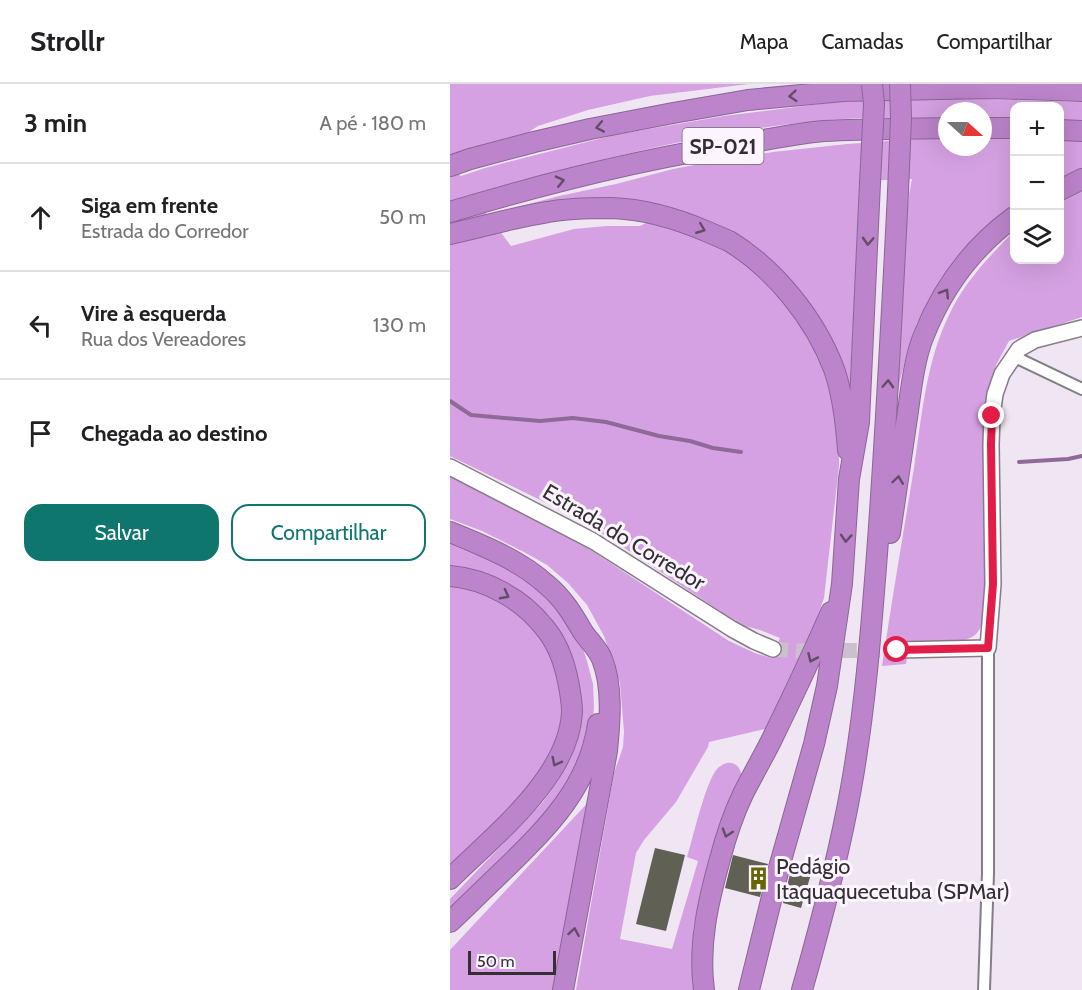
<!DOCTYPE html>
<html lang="pt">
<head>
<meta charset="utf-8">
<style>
  :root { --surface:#fff; --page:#f2f2f2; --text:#202124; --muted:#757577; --line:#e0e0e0; --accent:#0f766e }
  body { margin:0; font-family:Cabin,sans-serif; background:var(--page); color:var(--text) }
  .controls { position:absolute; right:18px; top:18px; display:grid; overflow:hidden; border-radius:12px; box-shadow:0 6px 24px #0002 }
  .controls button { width:54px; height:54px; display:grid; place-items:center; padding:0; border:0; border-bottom:2px solid var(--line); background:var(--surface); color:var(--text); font:30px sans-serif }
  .compass { position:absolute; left:488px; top:18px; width:54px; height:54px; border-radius:50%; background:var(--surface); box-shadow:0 6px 24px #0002; rotate:111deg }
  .scale { position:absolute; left:18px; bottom:15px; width:88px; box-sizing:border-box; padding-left:6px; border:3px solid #332f34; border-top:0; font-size:16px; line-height:21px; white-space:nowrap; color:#332f34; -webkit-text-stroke:4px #fcf4fe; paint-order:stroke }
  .stop { position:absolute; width:18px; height:18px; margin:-14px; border:4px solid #e11d48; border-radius:50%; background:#fff }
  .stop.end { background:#e11d48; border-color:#fff; box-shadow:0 2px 6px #0008 }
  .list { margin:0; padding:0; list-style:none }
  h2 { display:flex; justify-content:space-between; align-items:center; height:78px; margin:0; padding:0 24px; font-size:26px }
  h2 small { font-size:20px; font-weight:400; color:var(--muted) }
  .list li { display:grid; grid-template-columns:39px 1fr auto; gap:18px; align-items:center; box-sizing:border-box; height:108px; padding:0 24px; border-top:2px solid var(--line) }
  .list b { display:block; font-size:22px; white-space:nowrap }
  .list p { margin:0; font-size:20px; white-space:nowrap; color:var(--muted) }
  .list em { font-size:20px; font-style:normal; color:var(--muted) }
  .actions { display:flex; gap:12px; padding:18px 24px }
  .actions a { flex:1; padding:14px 0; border:2px solid var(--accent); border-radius:18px; text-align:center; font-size:21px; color:var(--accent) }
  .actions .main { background:var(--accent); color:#fff }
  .icon { flex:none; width:33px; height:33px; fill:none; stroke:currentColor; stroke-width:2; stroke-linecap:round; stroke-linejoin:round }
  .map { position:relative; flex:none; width:632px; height:906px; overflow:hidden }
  header { display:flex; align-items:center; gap:36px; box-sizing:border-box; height:84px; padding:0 30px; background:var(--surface); border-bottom:2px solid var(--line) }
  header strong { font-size:28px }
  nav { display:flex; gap:33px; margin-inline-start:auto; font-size:21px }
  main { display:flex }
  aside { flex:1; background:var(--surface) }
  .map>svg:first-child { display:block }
  .green { fill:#d5a1e2 }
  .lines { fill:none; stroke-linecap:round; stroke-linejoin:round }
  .stream { stroke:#8f6998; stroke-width:4 }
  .building { fill:#606154 }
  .secondary-tunnel { stroke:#cac1cd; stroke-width:15; stroke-dasharray:15 8; stroke-linecap:butt }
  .street-casing { stroke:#857c87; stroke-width:14 }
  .secondary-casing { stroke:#857c87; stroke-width:18 }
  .highway-casing { stroke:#8c6696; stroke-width:22 }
  .street { stroke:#fff; stroke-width:10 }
  .secondary { stroke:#fff; stroke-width:15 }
  .highway { stroke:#bc84ca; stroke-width:20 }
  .highway-bridge-casing { stroke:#8c6696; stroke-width:22; stroke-linecap:butt }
  .highway-bridge { stroke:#bc84ca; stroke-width:20 }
  .oneway { stroke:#634d68 }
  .route { stroke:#e11d48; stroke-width:8 }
  .labels { text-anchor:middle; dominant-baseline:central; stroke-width:6; stroke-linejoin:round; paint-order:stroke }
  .shield { fill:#fcf4fe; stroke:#6f6a71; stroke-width:1.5 }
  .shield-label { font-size:21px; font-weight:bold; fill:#332f34 }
  .street-label { font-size:22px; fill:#332f34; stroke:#fcf4fe }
  .poi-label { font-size:22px; fill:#332f34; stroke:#fcf4fe; text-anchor:start }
</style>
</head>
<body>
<header>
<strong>Strollr</strong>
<nav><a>Mapa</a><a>Camadas</a><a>Compartilhar</a></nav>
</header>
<main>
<aside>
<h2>3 min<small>A pé · 180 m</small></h2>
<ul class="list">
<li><svg class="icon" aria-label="ahead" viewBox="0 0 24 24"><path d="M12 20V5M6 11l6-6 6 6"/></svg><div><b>Siga em frente</b><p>Estrada do Corredor</p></div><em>50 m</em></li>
<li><svg class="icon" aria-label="left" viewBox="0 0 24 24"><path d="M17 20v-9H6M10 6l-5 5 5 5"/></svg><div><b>Vire à esquerda</b><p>Rua dos Vereadores</p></div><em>130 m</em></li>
<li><svg class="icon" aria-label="arrive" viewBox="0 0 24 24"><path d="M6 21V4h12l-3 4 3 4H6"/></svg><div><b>Chegada ao destino</b></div></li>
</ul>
<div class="actions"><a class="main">Salvar</a><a>Compartilhar</a></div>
</aside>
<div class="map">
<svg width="632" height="906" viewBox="0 0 632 906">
  <rect width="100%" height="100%" fill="#f0e6f3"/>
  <path class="green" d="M 0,0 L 299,0 L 200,12 L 138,26 L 88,42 L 74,51 L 0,76 Z
    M 504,14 L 632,18 L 632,40 L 610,39 L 610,22 L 564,22 L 564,38 L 533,37 L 533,27 L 497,27 L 497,37 C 468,37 439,33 410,34 C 278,41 148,75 22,111 L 37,131 L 109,112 L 166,100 L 223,85 L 271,76 L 323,68 L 397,60 L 497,53 L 497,63 L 533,63 L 533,51 L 564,51 L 564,127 L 535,146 L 506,179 L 467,239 L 459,262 L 450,296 L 440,354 L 442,297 L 459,111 L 462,95 L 411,97 L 399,316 L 397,329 L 380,258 L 367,235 L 335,194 L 313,173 L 289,157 L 261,141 L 230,129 L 198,122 L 162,118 L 100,123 L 40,134 L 61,162 L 124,145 L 156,142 L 190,142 L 196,139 L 219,142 L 249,153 L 274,165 L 297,181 L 319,199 L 335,217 L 350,237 L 364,257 L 382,299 L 387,322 L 389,345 L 389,382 L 374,514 L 347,590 L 335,618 L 319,644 L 259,658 L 258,663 L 226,718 L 194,756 L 186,769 L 170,855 L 222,865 L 248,777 L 237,773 C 243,754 256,695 268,684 C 272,681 276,678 281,679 C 288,680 290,685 292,692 L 272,737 L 244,839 L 243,850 L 246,906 L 126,906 L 164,689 L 173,663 L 174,648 L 170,599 L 154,552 L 137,521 L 118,499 L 97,481 L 74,468 L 32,447 L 0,435 L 0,392 L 96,441 L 136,463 L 279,557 L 307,570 L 322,574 L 330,554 L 310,546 L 295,542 L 276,531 L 161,455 L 119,430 L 0,372 L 0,83 L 11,92 L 35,84 L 164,51 L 274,32 L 402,16 Z
    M 610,53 L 632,54 L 632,89 L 610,99 Z
    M 632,105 L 632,233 L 559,257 L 546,281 L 540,309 L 535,527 C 534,535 532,544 526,550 C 514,562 475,559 459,559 L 456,580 L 432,582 C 442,516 453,450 464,384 C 472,331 476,277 500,229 C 515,197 540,172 564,147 L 564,176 L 610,176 L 610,116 Z
    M 0,460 L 44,478 L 68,490 L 88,504 L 106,520 L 130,556 L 137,577 L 143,600 L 144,623 L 142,645 L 119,707 L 0,834 L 0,815 L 93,718 L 108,697 L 118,678 L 125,658 L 100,536 L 0,492 Z
    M 0,501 L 12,502 L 31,507 L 65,524 L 95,554 L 115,608 L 112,650 L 93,694 L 0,783 Z
    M 145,711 L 109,906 L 0,906 L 0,866 Z"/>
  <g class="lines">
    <path class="stream" d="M 0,317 L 21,331 L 90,337 L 123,334 L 156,338 L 209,352 L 240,357 L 263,364 L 291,368
      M 569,378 L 618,375 L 632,372"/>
  </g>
  <path class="building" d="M 205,764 L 235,771 L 216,847 L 186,840 Z
    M 283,771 L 318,780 L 310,813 L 275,804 Z
    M 341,786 L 361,790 L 351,824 L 333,819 Z"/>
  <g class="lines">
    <path class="secondary-tunnel" d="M 323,565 L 347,567 L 447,566"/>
    <defs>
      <path id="street" d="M 563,272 L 632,305
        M 534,906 L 538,789 L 538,564"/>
      <path id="secondary" d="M 0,383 L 143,457 L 282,545 L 304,557 L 323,565
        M 447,566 L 538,564 L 543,500 L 541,361 L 542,332 L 545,310 L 552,290 L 569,265 L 585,256 L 632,244"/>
      <path id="highway" d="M 533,44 L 564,44
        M 610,46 L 632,47
        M 0,82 L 20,75 L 84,58 L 140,45 L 223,29 L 298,16 L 393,7 L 540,4 L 632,7
        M 610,106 L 632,95
        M 0,128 C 99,98 200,73 302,58 C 326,54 350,49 374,47 C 415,45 456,45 497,44
        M 0,150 C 32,143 65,133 98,128 C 118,124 140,124 161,124 C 194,125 228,135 258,148 C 265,151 272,154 279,157 C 325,185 365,235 384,285 C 393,311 396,338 398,366
        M 0,448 C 34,462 70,476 97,501 C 113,514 123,531 133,548 C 139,557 148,565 152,575 C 163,603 160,637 157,667 L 113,906
        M 440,449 C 446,408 452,367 458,327 C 461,304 465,272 474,251 C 493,203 523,163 564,133
        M 0,492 C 36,495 72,515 94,543 C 107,558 114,577 118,597 C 120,607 122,618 122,628 C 119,694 43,752 0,795
        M 0,838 C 19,820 37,802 56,784 C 99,742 139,702 148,640
        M 254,906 C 248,861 258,818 270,775 C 276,752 283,731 293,710 C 302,692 312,675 321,657 C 342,614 362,572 381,528
        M 299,906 L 330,780 L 364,660 L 377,602 L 392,500 L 399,395 L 409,338 L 420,99
        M 352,906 C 371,839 389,772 401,704 C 415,626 421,548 427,470 C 436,349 442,229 448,108"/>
    </defs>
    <use href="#street" class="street-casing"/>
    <use href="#secondary" class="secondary-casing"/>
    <use href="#highway" class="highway-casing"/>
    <use href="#street" class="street"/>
    <use href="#secondary" class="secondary"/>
    <use href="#highway" class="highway"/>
    <defs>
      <path id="highway-bridge" d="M 420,99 L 424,20 L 422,0
        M 448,108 L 451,34 L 450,0"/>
    </defs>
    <use href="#highway-bridge" class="highway-bridge-casing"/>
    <use href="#highway-bridge" class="highway-bridge"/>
  </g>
  <defs><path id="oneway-chevron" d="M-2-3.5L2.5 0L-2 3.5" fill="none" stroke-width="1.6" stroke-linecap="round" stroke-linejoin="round" transform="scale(1.5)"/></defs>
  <g class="oneway">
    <use href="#oneway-chevron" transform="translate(343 12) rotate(175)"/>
    <use href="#oneway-chevron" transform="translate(150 43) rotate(169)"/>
    <use href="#oneway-chevron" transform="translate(110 97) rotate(-13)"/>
    <use href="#oneway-chevron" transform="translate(251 145) rotate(22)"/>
    <use href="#oneway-chevron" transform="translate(418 157) rotate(93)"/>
    <use href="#oneway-chevron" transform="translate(495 209) rotate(-58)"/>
    <use href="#oneway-chevron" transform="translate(438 300) rotate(-87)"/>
    <use href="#oneway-chevron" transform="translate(448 396) rotate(-82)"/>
    <use href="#oneway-chevron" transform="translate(396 454) rotate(94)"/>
    <use href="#oneway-chevron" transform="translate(55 511) rotate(28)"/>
    <use href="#oneway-chevron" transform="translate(362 574) rotate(114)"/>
    <use href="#oneway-chevron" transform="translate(106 678) rotate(117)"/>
    <use href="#oneway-chevron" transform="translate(277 749) rotate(107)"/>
    <use href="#oneway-chevron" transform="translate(124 848) rotate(-80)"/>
  </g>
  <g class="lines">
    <path class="route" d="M 447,566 L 538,564 L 543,500 L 541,360 L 542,332"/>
  </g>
  <defs>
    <symbol id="building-bare" viewBox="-9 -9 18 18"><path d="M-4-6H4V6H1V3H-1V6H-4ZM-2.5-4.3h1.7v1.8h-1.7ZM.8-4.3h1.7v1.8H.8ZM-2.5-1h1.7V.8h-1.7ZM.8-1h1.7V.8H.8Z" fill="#676702" stroke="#fcf4fe" stroke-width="2.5" paint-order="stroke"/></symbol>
  </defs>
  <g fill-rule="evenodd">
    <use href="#building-bare" x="292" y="778" width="33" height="33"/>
  </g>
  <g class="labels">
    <rect class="shield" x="232.5" y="44" width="81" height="36" rx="4.5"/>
    <g class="shield-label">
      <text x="273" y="62">SP-021</text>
    </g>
    <g class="street-label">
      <text transform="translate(174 453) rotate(31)">Estrada do Corredor</text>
    </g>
    <g class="poi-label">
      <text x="326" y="782">Pedágio<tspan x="326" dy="25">Itaquaquecetuba (SPMar)</tspan></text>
    </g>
  </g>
</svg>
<div class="controls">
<button>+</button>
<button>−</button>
<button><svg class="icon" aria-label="layers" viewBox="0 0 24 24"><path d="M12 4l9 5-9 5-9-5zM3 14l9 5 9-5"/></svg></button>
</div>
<svg class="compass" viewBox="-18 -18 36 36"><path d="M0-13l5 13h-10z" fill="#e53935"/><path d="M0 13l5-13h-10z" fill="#757577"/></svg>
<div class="scale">50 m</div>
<div class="stop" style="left:447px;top:566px"></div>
<div class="stop end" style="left:542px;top:332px"></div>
</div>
</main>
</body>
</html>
